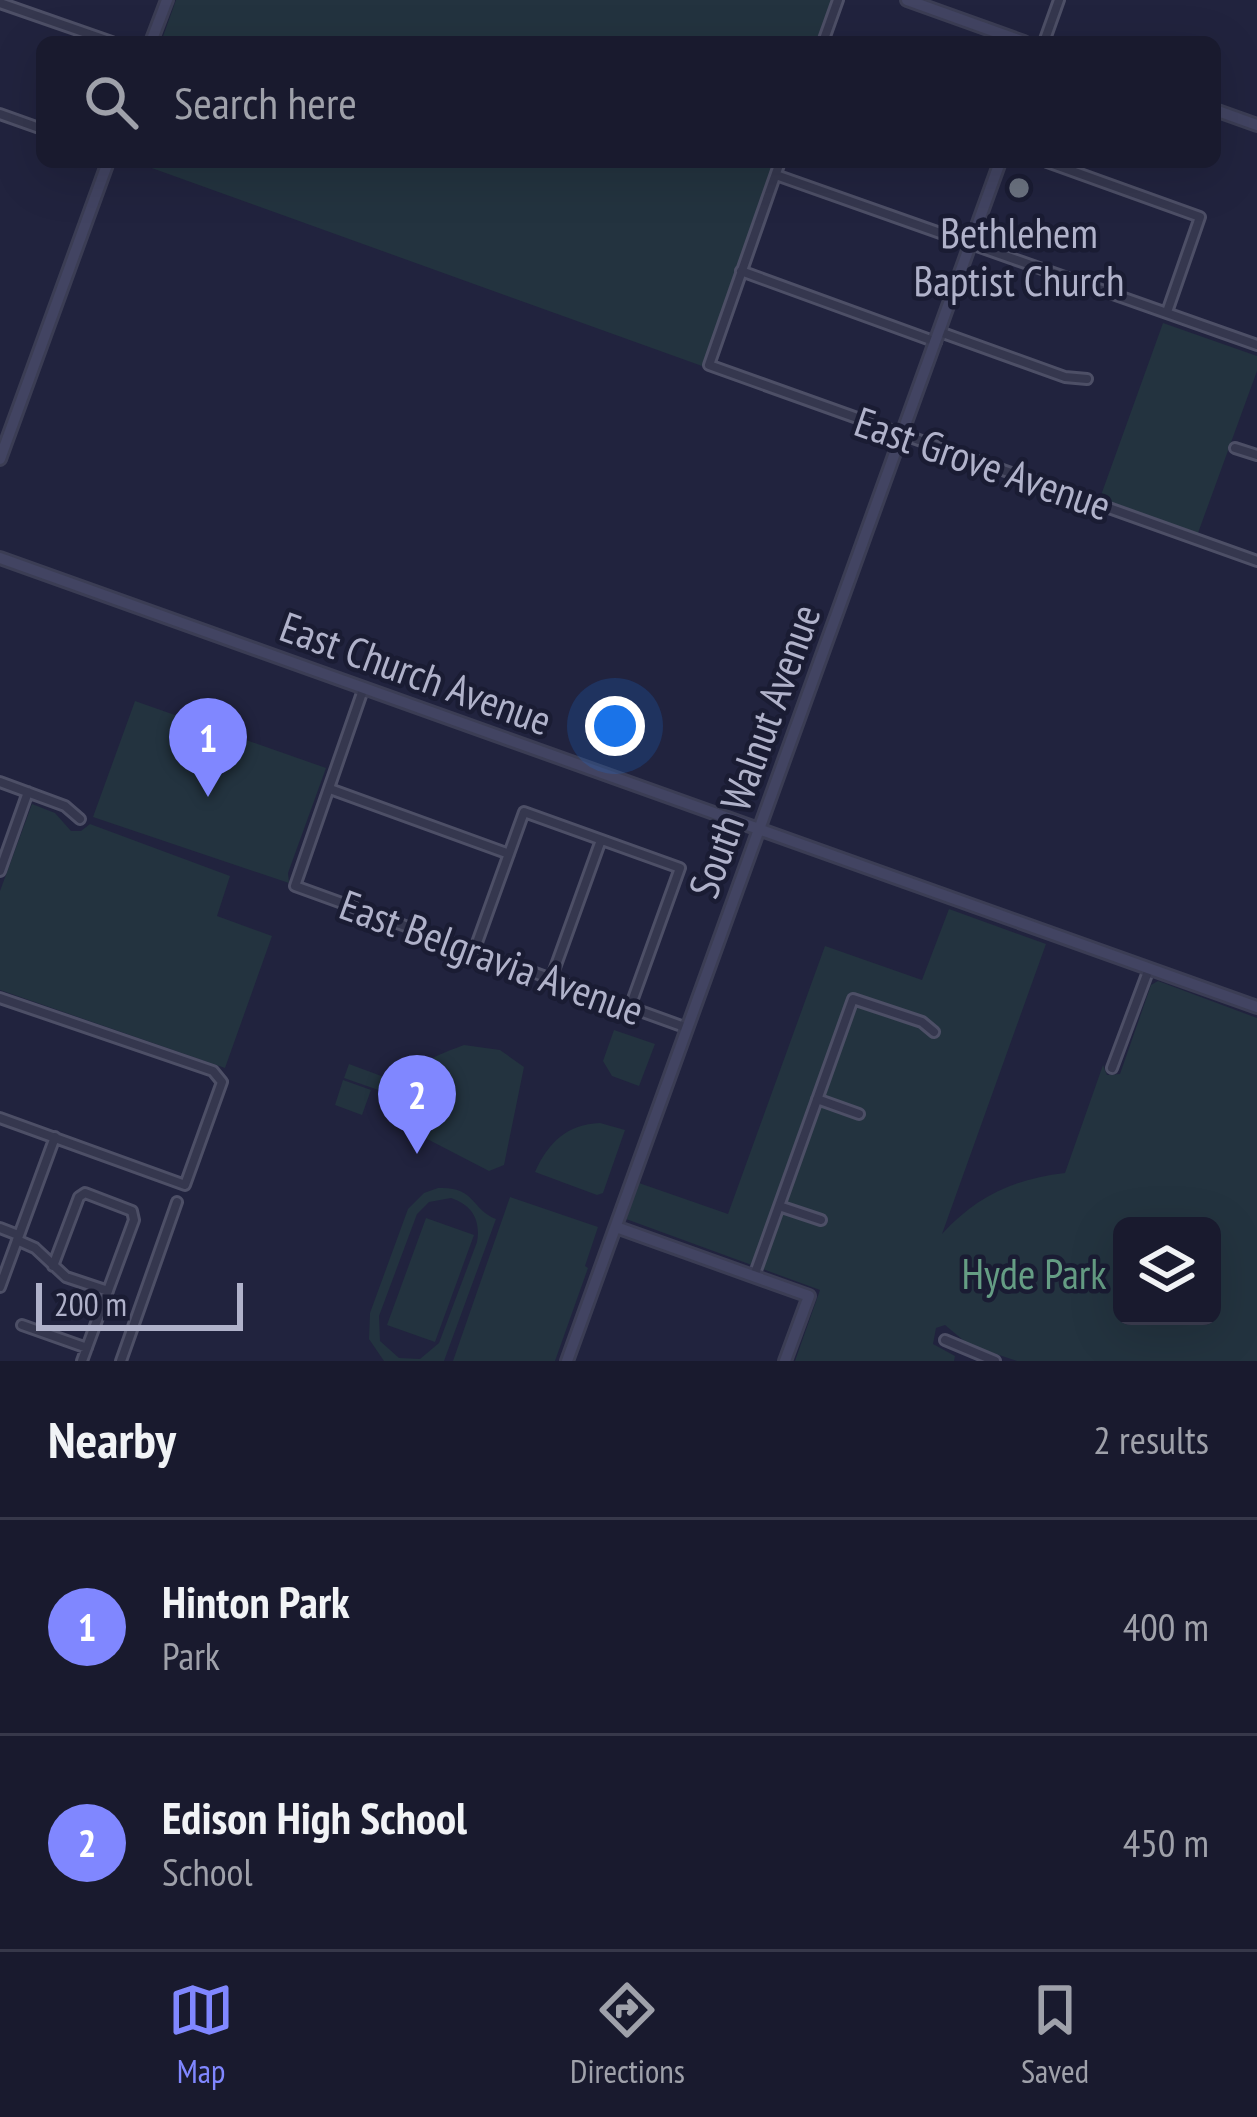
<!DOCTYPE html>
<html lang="en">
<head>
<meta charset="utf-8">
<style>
  :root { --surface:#191a2e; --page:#222336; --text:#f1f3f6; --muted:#9fa1aa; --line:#37384a; --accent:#8087ff }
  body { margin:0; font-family:"PT Sans Narrow",sans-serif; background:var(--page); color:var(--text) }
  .controls { position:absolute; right:36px; bottom:36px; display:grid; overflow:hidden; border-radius:18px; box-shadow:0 12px 48px #0002 }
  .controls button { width:108px; height:108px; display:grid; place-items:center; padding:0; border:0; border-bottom:3px solid var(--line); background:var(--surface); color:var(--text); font:60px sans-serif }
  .scale { position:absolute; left:36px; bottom:30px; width:207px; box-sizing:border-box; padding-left:12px; border:6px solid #b0b2ca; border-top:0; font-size:33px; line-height:42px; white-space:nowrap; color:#b0b2ca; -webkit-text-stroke:9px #1a1c33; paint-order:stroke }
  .you { position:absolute; left:615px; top:726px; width:42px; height:42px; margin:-30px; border:9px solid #fff; border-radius:50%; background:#1a73e8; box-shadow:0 0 0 18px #1a73e833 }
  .badge { display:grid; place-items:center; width:78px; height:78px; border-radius:50%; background:var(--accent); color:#fff; font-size:39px; font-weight:700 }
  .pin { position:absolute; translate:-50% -99px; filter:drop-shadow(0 3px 6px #0008) }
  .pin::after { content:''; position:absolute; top:63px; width:42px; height:36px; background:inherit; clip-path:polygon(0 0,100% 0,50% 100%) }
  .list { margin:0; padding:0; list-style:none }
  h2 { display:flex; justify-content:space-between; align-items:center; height:156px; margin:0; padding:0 48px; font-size:51px }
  h2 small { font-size:39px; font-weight:400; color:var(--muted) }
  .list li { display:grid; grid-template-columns:78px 1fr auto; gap:36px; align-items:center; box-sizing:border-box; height:216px; padding:0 48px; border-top:3px solid var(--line) }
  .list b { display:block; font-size:45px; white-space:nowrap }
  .list p { margin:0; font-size:39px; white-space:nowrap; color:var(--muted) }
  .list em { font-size:39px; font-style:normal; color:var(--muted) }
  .icon { flex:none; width:66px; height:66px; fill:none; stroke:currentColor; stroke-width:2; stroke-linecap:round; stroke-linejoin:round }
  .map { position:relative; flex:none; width:1257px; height:1361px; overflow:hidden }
  .search { position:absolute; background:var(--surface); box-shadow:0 12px 48px #0002; left:36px; right:36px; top:36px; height:132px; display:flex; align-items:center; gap:30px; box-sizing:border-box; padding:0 42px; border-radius:18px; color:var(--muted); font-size:45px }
  .sheet { height:588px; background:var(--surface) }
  nav { display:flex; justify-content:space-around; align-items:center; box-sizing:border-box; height:168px; border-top:3px solid var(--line); background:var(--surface); font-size:33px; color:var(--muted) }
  nav a { display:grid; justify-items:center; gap:6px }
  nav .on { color:var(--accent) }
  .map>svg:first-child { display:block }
  .green { fill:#23333f; fill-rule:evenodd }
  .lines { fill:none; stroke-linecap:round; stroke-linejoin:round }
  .street-casing { stroke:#4d4f66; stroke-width:14 }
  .secondary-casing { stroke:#3b3d54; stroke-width:16 }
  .street { stroke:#35374e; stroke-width:8 }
  .secondary { stroke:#424462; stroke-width:10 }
  .worship-dot { fill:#6b7280; stroke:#1a1c33; stroke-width:4.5 }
  .labels { text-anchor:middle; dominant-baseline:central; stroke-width:9; stroke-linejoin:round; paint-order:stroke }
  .poi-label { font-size:42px; fill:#b0b2ca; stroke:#1a1c33 }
  .street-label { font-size:42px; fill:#b0b2ca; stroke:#1a1c33 }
  .park-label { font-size:42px; fill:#659d84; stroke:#1a1c33 }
</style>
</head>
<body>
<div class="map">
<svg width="1257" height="1361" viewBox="0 0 1257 1361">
  <rect width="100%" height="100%" fill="#21233e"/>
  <path class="green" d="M 176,0 L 834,0 L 819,42 L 161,42 Z
    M 135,162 L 776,162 L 702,366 Z
    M 1163,323 L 1257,356 L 1257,371 L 1198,533 L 1100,498 Z
    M 135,701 L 326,768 L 288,873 L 289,883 L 93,817 Z
    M 32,804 L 55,813 L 71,831 L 81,831 L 90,824 L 230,876 L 217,916 L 272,936 L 225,1068 L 0,990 L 0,891 Z
    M 949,909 L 1046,944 L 942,1234 C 977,1196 1014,1179 1065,1173 L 1103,1065 L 1107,1075 L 1120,1074 L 1151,985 L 1158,981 L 1257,1018 L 1257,1361 L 1017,1361 L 969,1345 L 945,1325 L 936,1328 L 933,1344 L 955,1356 L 954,1361 L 795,1361 L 820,1290 L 626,1219 L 639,1183 L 728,1214 L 825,946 L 922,980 ZM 1122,1226 L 1212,1226 L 1212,1316 L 1122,1316 Z
    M 614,1030 L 655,1044 L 639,1086 L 612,1076 L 603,1061 Z
    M 464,1045 L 500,1050 L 524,1067 L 504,1165 L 489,1171 L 404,1127 L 397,1113 C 410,1066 421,1061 464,1045 Z
    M 349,1064 L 392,1080 L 387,1093 L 344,1078 Z
    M 343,1080 L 371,1090 L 362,1115 L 335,1105 Z
    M 600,1123 L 625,1130 L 603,1193 L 597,1195 L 535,1172 C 548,1143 567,1124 600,1123 Z
    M 438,1188 C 475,1186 471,1209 496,1219 L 444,1361 L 384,1361 L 369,1339 L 370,1313 L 408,1209 L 424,1193 ZM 451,1198 C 472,1205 481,1220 477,1242 L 439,1343 L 420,1359 L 399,1358 L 380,1341 L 379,1316 L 417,1214 L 429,1202 Z
    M 510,1197 L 598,1227 L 585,1266 L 588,1268 L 555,1361 L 453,1361 Z
    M 426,1218 L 474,1235 L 435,1342 L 387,1325 Z"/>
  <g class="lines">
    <defs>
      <path id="street" d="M 0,3 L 112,42
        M 823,42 L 838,0
        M 1044,42 L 1059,0
        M 0,114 L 42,129
        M 780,162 L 709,365 L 1257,561
        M 1047,162 L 1200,217 L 1167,312
        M 776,175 L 1257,345
        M 741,271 L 936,342
        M 940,332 L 1065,377 L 1087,379
        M 1235,448 L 1257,455
        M 363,690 L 295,886 L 687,1028
        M 0,782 L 65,806 L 80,819
        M 330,789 L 509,854
        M 0,871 L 28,792
        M 474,951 L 524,812 L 680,868 L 630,1007
        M 551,979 L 601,840
        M 0,998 L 213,1071 L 222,1082 L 185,1185 L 0,1118
        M 1112,1068 L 1149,969
        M 817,1099 L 859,1114
        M 779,1206 L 821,1220
        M 0,1228 L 18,1235
        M 17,1240 L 35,1248 L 66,1277 L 108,1291
        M 53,1266 L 79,1197 L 85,1193 L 132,1211 L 134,1220 L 82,1361
        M 754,1276 L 853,999 L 922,1022 L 934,1032
        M 0,1287 L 55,1137
        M 22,1325 L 87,1348
        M 945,1340 L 995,1361
        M 121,1361 L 177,1202"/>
      <path id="secondary" d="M 907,0 L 1024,42
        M 151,42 L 167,0
        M 1215,110 L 1257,125
        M 0,459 L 108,162
        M 0,558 L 1257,1007
        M 616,1227 L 809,1296 L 785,1361
        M 567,1361 L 1000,162"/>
    </defs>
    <use href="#street" class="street-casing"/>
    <use href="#secondary" class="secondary-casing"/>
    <use href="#street" class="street"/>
    <use href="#secondary" class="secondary"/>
  </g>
  <circle class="worship-dot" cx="1019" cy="188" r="12"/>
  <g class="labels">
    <g class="poi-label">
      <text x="1019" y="232">Bethlehem<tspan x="1019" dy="48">Baptist Church</tspan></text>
    </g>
    <g class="street-label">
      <text transform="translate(983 463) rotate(19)">East Grove Avenue</text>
      <text transform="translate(416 673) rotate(20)">East Church Avenue</text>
      <text transform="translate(754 751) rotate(-70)">South Walnut Avenue</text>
      <text transform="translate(492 957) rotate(20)">East Belgravia Avenue</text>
    </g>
    <g class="park-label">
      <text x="1034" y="1273">Hyde Park</text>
    </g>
  </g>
</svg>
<div class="controls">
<button><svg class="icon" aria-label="layers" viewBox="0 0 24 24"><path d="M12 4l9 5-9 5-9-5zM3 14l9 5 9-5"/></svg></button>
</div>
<div class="scale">200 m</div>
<div class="you"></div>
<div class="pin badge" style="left:208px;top:797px">1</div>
<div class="pin badge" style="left:417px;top:1154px">2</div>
<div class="search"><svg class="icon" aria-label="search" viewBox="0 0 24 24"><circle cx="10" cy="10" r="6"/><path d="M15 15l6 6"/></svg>Search here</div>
</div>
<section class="sheet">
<h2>Nearby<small>2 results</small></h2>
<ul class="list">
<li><span class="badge">1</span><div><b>Hinton Park</b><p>Park</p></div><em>400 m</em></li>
<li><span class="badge">2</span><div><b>Edison High School</b><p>School</p></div><em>450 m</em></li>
</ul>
</section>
<nav>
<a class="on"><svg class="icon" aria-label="map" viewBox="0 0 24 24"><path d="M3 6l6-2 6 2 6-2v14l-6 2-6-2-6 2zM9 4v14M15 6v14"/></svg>Map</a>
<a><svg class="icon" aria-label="directions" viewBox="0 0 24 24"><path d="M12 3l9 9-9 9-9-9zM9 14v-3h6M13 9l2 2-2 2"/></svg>Directions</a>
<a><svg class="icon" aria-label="saved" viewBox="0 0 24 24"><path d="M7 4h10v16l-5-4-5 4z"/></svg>Saved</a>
</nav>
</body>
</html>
